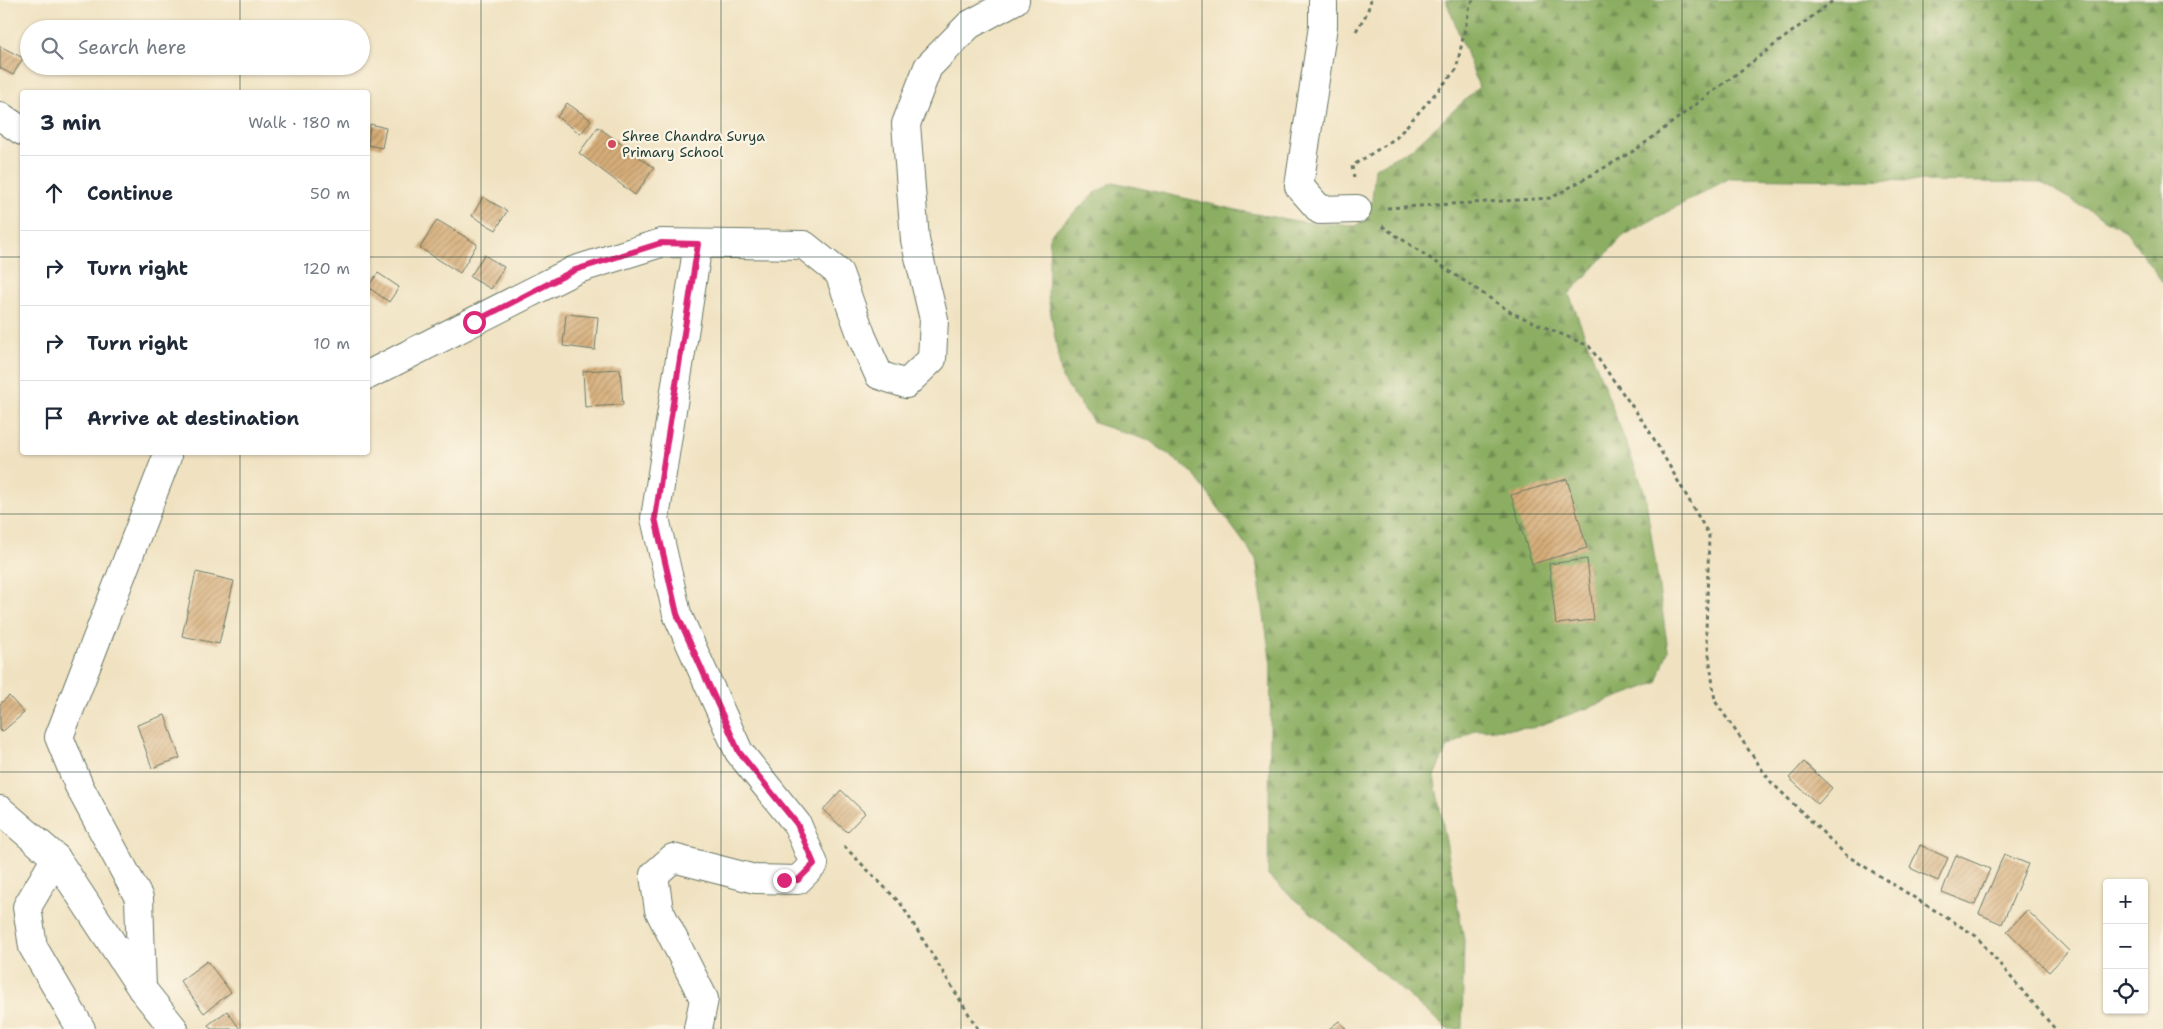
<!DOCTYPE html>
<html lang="en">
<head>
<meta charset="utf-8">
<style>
  :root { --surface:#fff; --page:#f6f6f7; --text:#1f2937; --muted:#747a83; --line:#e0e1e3 }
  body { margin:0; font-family:"Shantell Sans",sans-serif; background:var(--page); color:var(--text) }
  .controls { position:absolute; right:15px; bottom:15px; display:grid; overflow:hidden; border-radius:5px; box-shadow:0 1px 4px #0004 }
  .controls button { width:45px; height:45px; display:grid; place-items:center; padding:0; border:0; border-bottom:1px solid var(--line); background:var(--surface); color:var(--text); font:25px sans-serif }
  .stop { position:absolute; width:15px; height:15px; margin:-11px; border:4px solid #db2777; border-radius:50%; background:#fff }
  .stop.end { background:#db2777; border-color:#fff; box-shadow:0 1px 5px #0008 }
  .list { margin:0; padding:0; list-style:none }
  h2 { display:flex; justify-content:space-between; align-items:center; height:65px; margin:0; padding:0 20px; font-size:21px }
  h2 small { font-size:16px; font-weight:400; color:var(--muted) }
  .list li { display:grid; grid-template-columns:32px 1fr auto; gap:15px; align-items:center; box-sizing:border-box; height:75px; padding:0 20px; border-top:1px solid var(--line) }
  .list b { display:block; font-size:19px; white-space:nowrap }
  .list em { font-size:16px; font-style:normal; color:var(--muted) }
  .icon { flex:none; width:28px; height:28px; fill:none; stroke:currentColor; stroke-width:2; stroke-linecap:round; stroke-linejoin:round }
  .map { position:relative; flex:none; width:2163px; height:1029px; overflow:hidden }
  .search { position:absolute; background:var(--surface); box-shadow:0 1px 4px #0004; left:20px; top:20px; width:350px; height:55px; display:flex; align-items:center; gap:12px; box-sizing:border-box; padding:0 18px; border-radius:28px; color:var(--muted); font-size:19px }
  .panel { position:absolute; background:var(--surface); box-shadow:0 1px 4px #0004; left:20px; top:90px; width:350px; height:365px; border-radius:5px }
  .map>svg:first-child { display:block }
  .forest { fill:url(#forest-firs); stroke:#56764b }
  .building { fill:url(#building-hatch) }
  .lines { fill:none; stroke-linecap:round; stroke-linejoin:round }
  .street-casing { stroke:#687765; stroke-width:30 }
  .primary-casing { stroke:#687765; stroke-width:30 }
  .path { stroke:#687765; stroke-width:3; stroke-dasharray:4 4; stroke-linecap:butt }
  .street { stroke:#fff; stroke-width:28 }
  .primary { stroke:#fff; stroke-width:28 }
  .route { stroke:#db2777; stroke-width:6 }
  .grid { fill:none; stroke:#1f3d34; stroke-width:1; stroke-opacity:0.55 }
  .poi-dot { fill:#d1495b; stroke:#fcf5e5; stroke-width:2 }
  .labels { text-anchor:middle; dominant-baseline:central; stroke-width:4.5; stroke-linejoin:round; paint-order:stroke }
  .poi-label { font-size:14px; fill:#1f3d34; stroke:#fcf5e5; text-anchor:start }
</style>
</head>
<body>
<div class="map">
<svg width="2163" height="1029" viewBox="0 0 2163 1029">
  <defs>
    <pattern id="forest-firs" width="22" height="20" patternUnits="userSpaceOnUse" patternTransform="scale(1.25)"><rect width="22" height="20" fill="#8cae62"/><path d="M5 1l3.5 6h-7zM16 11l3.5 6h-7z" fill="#728f52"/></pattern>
    <pattern id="building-hatch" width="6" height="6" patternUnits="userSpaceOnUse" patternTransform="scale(1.25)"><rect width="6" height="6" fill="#d6ad79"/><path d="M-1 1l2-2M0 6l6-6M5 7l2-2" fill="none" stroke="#ad8e64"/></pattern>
  </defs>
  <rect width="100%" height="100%" fill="#fcf5e5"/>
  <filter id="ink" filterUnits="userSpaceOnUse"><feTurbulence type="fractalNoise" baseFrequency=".02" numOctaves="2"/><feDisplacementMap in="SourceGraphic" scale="10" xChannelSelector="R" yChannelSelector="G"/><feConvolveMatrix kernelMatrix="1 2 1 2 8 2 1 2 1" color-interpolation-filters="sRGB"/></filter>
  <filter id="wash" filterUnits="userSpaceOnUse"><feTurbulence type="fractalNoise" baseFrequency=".0096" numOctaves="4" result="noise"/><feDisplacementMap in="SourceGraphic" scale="20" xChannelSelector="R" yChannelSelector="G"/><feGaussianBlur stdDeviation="1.12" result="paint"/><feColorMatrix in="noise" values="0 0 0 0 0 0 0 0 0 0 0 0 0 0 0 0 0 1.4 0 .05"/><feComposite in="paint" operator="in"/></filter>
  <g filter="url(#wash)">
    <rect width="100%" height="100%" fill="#f0e2c1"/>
    <path class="forest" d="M 1446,0 L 2163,0 L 2163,283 L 2126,231 L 2042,183 L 1730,178 L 1624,235 L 1569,294 L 1645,493 L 1668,650 L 1657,683 L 1532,728 L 1475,730 L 1446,749 L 1434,776 L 1464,940 L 1462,1029 L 1447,1029 L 1268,876 L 1271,665 L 1256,559 L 1192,472 L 1150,441 L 1094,423 L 1062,378 L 1048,297 L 1050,235 L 1094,194 L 1113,182 L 1250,213 L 1303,222 L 1357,226 L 1372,201 L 1375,168 L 1413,148 L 1479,87 Z"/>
    <g id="blocks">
      <path class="building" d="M 0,46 L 23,58 L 13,75 L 0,68 Z
        M 567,103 L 591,120 L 581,134 L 557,117 Z
        M 370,124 L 386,128 L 382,148 L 368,145 Z
        M 598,127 L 654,168 L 635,195 L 579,153 Z
        M 483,197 L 507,211 L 496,230 L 472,216 Z
        M 437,220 L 477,244 L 460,273 L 420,248 Z
        M 484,255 L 504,267 L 491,289 L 470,277 Z
        M 378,273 L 399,287 L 389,302 L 368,287 Z
        M 566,314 L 598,317 L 595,350 L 563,346 Z
        M 620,369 L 623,405 L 585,407 L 583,371 Z
        M 1567,479 L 1587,548 L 1532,564 L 1511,495 Z
        M 1587,559 L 1594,620 L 1556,624 L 1549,564 Z
        M 196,572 L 234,581 L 219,644 L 182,636 Z
        M 9,696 L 24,713 L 2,732 L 0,730 L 0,704 Z
        M 165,715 L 180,758 L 152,768 L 137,725 Z
        M 1804,762 L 1832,788 L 1818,804 L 1789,778 Z
        M 841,790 L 865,813 L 847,832 L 823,810 Z
        M 1920,845 L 1948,858 L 1938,881 L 1910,868 Z
        M 2004,854 L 2028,864 L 2002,924 L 1979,914 Z
        M 1956,855 L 1990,869 L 1975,905 L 1942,892 Z
        M 2027,910 L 2069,951 L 2049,972 L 2007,931 Z
        M 207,961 L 231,992 L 204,1013 L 180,981 Z
        M 227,1011 L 240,1029 L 211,1029 L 208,1025 Z
        M 1339,1021 L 1346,1029 L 1329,1029 Z"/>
    </g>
  </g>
  <g filter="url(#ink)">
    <use href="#blocks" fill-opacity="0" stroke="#687765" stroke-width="1"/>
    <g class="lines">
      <defs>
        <path id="street" d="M 1323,0 L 1323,26 L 1299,186 L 1320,210 L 1357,209
          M 0,116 L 22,131
          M 698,244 L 655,518 L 677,614 L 739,752 L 797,824 L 814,864 L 798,880 L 755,879 L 673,858 L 654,875 L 659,910 L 704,999 L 698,1029
          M 368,375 L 575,270 L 661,243 L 804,245 L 839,273 L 862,337 L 879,375 L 906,384 L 932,359 L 934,319 L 915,240 L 906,124 L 928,67 L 969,25 L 1015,0
          M 56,858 L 27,907 L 33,947 L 81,1029
          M 142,989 L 139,898 L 79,786 L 59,737 L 167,457 L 166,452"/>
        <path id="primary" d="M 0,810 L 56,858 L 142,989 L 174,1029"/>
      </defs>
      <use href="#street" class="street-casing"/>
      <use href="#primary" class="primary-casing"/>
      <path class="path" d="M 1356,31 L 1367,13 L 1371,0
        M 1354,178 L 1352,166 L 1396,138 L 1456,70 L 1470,6 L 1473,0
        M 1387,208 L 1551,198 L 1637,149 L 1834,0
        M 1382,226 L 1512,313 L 1589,346 L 1647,427 L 1709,535 L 1706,632 L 1715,701 L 1770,781 L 1846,855 L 1976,936 L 2055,1029
        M 844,846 L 901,904 L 978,1029"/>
      <use href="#street" class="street"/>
      <use href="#primary" class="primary"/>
    </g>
  </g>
  <g class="lines" filter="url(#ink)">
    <path class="route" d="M 474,322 L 575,270 L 661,243 L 698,244 L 655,518 L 677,614 L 739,752 L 797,824 L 814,864 L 798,880 L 784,880"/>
  </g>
  <path class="grid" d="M 240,0 L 240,29M 481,0 L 481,1029M 721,0 L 721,1029M 961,0 L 961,1029M 1202,0 L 1202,1029M 1442,0 L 1442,1029M 1682,0 L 1682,1029M 1923,0 L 1923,1029M 240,66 L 240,92M 0,257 L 22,257M 368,257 L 2163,257M 240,452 L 240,1029M 0,514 L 2163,514M 0,772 L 2163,772"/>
  <circle class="poi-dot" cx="612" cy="144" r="5"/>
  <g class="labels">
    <g class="poi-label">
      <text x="622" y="136">Shree Chandra Surya<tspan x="622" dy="16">Primary School</tspan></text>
    </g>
  </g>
</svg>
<div class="controls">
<button>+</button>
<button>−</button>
<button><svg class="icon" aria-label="locate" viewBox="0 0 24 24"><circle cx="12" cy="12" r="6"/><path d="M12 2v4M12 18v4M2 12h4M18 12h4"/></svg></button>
</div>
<div class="stop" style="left:474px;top:322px"></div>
<div class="stop end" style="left:784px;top:880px"></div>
<div class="search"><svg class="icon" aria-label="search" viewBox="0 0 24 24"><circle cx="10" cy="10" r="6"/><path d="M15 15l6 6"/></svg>Search here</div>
<section class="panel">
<h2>3 min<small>Walk · 180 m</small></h2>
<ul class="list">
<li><svg class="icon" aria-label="ahead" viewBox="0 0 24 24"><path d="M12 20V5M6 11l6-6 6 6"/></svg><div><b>Continue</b></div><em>50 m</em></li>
<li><svg class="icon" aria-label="right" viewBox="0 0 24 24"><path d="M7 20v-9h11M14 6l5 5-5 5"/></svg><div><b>Turn right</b></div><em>120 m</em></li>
<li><svg class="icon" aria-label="right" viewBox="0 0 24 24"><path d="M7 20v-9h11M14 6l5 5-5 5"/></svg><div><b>Turn right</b></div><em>10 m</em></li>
<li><svg class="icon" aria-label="arrive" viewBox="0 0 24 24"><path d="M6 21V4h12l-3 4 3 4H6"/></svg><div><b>Arrive at destination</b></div></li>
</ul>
</section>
</div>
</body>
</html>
